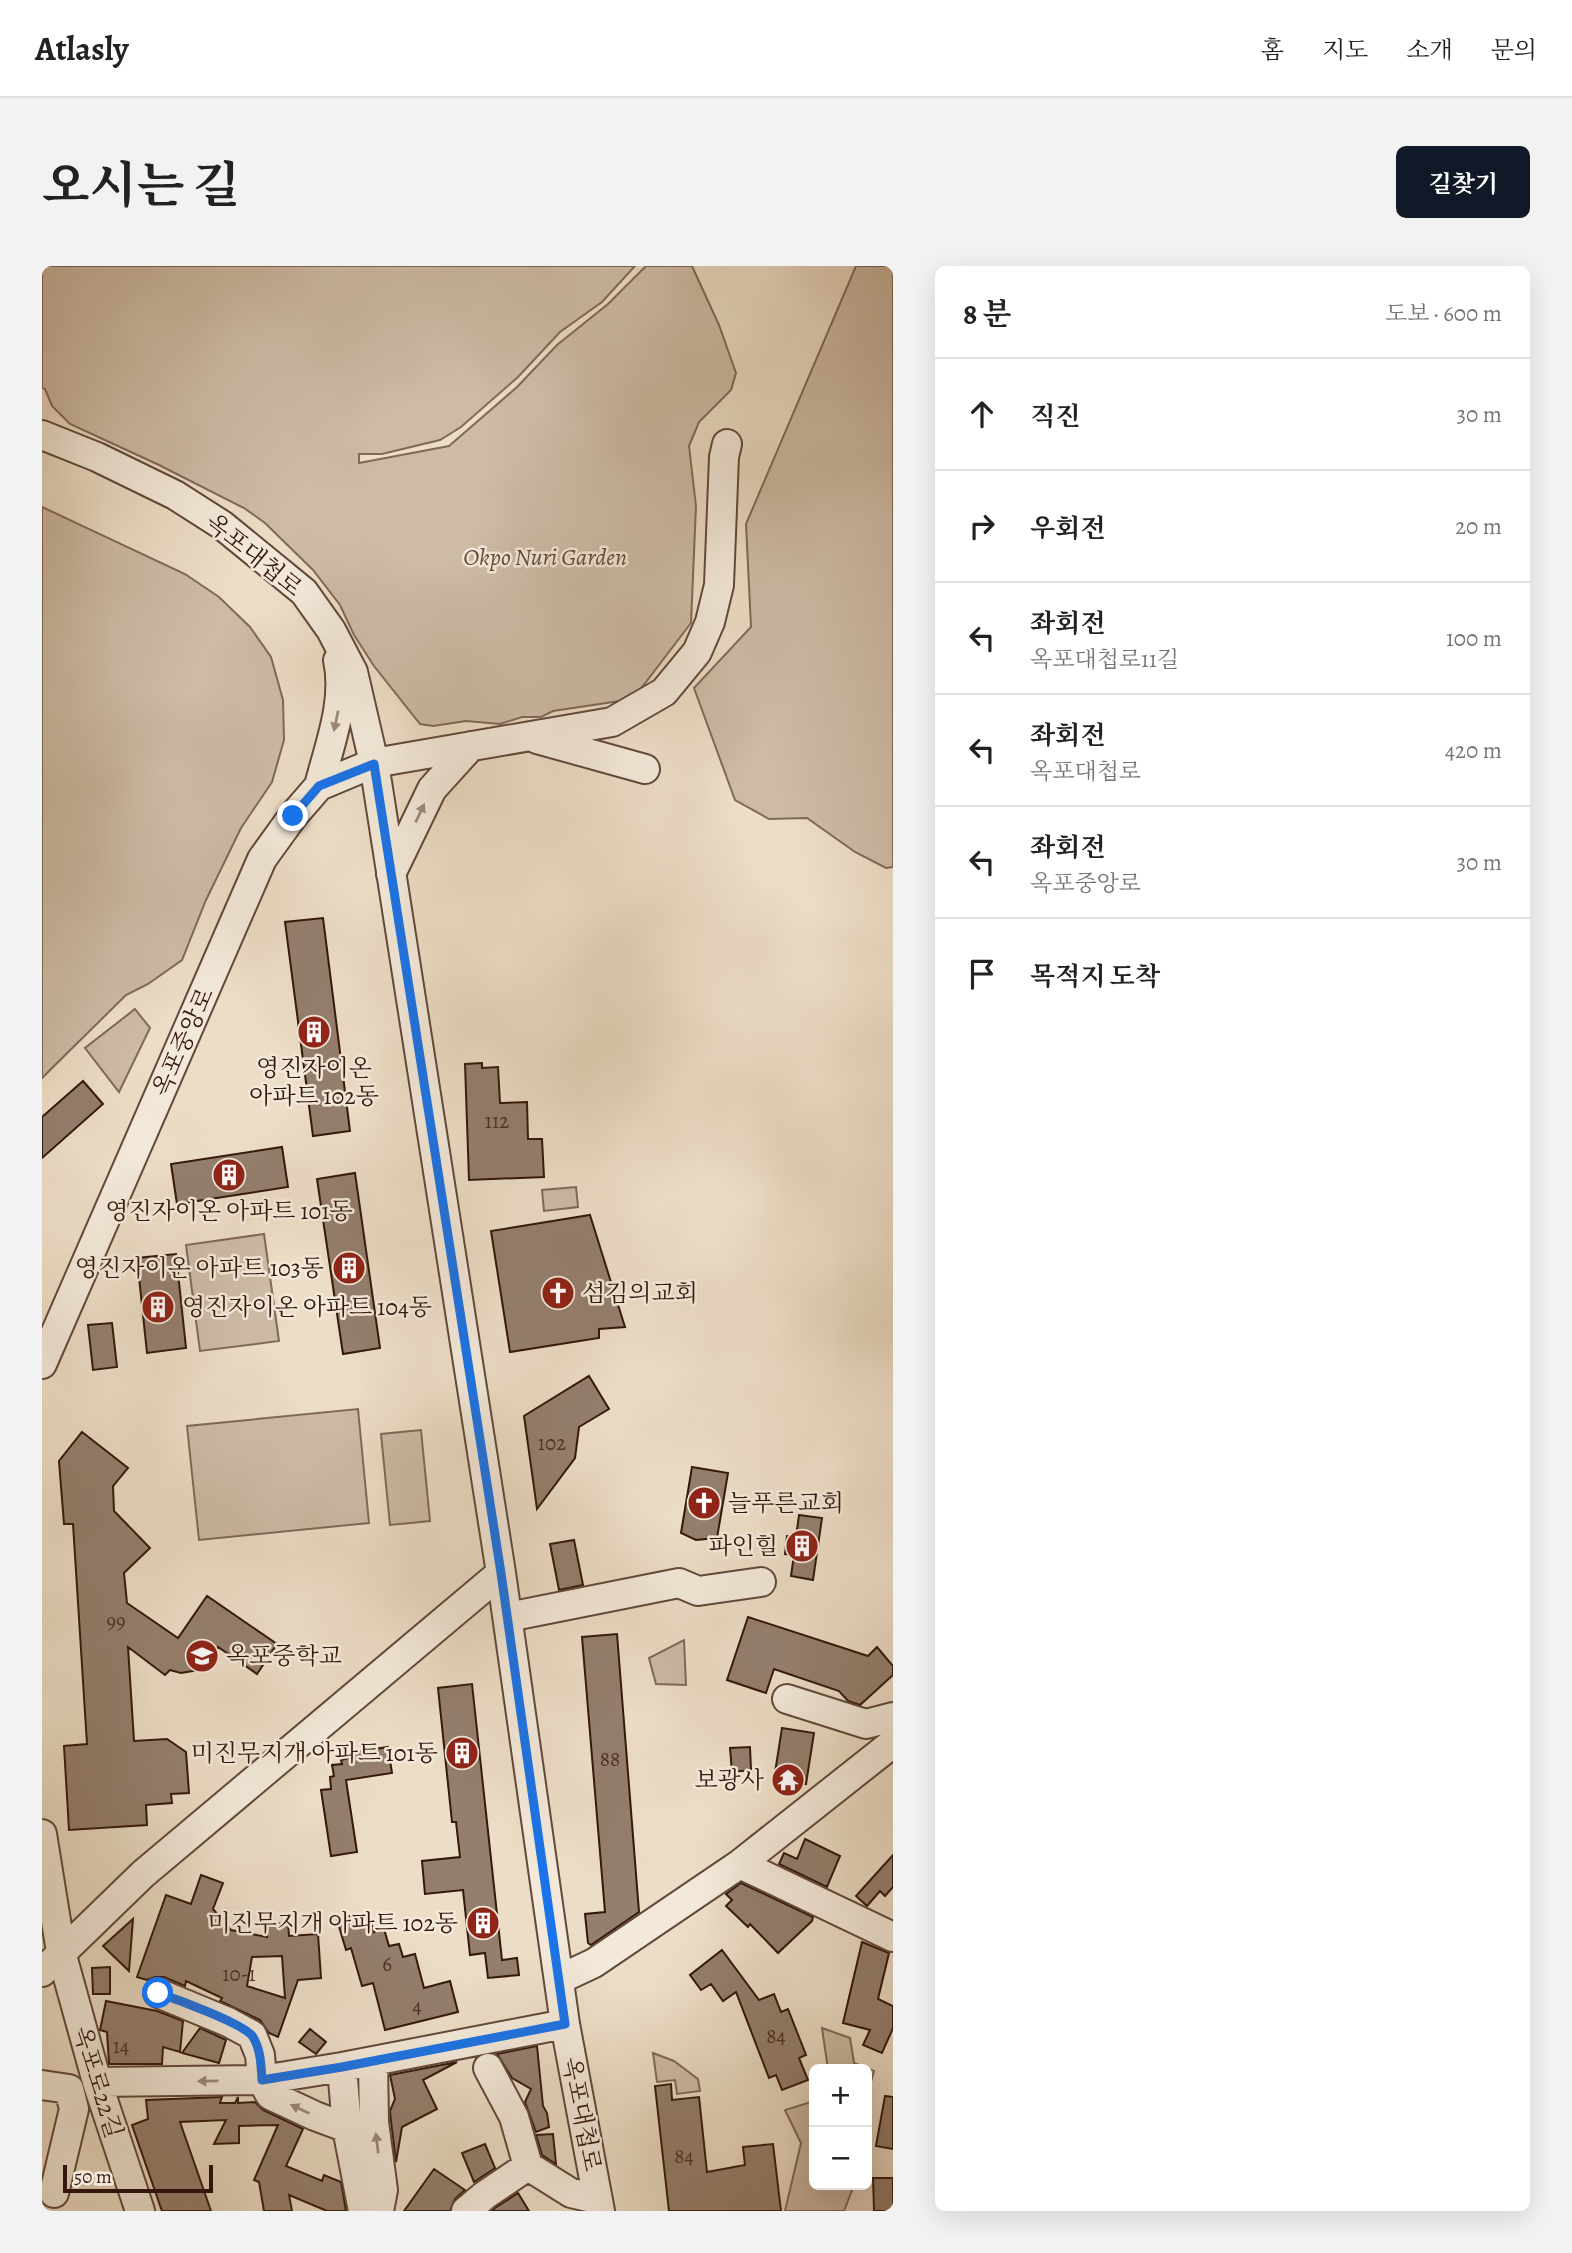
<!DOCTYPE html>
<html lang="ko">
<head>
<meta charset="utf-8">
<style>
  :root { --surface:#fff; --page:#f2f2f2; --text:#222; --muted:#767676; --line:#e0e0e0; --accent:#111827 }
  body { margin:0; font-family:Alegreya,"Noto Serif KR",serif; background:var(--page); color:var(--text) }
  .controls { position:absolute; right:21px; bottom:21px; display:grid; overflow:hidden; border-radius:10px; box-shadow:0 7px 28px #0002 }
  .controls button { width:63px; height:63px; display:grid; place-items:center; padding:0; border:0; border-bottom:2px solid var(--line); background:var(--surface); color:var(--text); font:35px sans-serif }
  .scale { position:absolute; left:21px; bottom:18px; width:150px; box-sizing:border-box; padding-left:7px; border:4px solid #34170c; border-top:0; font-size:19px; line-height:24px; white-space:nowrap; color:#34170c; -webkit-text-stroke:5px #f3e9da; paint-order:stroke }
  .stop { position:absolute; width:21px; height:21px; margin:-16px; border:5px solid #1a73e8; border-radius:50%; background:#fff }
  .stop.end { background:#1a73e8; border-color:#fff; box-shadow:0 2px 7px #0008 }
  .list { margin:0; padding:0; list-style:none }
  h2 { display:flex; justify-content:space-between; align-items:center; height:91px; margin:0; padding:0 28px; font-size:30px }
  h2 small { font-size:23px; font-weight:400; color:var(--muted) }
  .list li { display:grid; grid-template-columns:46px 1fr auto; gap:21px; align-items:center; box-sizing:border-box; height:112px; padding:0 28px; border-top:2px solid var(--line) }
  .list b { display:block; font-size:26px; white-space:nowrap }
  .list p { margin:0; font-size:23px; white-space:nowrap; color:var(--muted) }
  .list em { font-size:23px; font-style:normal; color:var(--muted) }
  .icon { flex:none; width:38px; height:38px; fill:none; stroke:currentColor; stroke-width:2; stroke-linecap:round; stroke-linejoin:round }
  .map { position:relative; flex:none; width:851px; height:1945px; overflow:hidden; border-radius:10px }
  header { display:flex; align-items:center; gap:42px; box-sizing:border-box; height:98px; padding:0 35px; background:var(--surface); border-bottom:2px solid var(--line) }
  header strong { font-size:33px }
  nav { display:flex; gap:38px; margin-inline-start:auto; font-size:24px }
  .intro { display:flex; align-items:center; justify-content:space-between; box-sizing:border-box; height:168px; padding:0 42px }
  h1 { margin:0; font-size:49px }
  .button { padding:18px 32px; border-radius:10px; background:var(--accent); color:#fff; font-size:24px; font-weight:700 }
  main { display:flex; gap:42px; padding:0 42px }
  aside { flex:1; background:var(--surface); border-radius:10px; box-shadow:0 7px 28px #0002 }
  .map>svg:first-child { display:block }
  .green { fill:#cdbba6; stroke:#806959; stroke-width:2 }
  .building { fill:#947e6d; stroke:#34170c; stroke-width:2; fill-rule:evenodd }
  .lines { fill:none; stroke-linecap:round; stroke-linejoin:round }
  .minor-casing { stroke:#62483a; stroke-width:32 }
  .minor { stroke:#f3e9da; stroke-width:28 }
  .oneway { fill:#9d8a7d }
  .route { stroke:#1a73e8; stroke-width:9 }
  .labels { text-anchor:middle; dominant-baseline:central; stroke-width:5; stroke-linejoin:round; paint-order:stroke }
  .number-label { font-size:21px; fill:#4c3124 }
  .street-label { font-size:24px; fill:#34170c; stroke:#f3e9da }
  .park-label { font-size:24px; font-style:italic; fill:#62483a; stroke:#f3e9da }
  .poi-label { font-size:24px; fill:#34170c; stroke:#f3e9da; text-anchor:end }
</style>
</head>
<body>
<header>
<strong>Atlasly</strong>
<nav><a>홈</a><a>지도</a><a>소개</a><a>문의</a></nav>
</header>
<div class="intro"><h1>오시는 길</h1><a class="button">길찾기</a></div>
<main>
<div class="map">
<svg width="851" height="1945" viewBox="0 0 851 1945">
  <rect width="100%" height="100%" fill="#ecddc6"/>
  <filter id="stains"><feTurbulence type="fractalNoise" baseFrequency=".00286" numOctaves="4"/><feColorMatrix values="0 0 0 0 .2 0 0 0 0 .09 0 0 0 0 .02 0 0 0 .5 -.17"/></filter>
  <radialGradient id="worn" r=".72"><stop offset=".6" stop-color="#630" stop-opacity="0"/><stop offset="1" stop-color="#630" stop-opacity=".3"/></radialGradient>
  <path class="green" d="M 0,0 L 593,0 L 560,36 L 518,66 L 476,111 L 419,161 L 398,174 L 340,188 L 317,188 L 317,197 L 407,180 L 475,121 L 515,79 L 566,38 L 604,0 L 650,0 L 677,59 L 694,107 L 689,124 L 657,156 L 647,180 L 654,240 L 649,357 L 591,433 L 511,445 L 499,451 L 480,451 L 458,458 L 424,455 L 391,460 L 378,458 L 332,400 L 312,369 L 298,339 L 271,304 L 223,257 L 202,242 L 117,199 L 28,158 L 10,140 L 3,123 L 0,122 Z
    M 814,0 L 851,0 L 851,601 L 844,602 L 813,586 L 765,552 L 727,553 L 693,534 L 652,422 L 709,361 L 704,258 Z
    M 0,241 L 143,308 L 177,331 L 208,361 L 229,391 L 241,434 L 242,474 L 230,516 L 199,562 L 164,634 L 140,694 L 106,718 L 84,729 L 0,812 Z
    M 93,743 L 108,762 L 77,826 L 43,782 Z
    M 534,921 L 536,941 L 502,945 L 500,924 Z
    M 222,968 L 237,1075 L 158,1085 L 144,979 Z
    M 316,1143 L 327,1257 L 157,1274 L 145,1160 Z
    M 379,1164 L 388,1255 L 348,1259 L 339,1168 Z
    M 642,1374 L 644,1419 L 614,1418 L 607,1392 Z
    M 780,1762 L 808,1772 L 812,1797 L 832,1805 L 825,1830 L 825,1803 L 786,1803 Z
    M 611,1787 L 632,1795 L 656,1813 L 658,1825 L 635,1828 L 633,1814 L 615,1816 Z
    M 772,1835 L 772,1919 L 812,1919 L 802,1945 L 743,1945 L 759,1877 L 743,1844 Z"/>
  <path class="building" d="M 281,652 L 308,865 L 271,870 L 243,656 Z
    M 440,797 L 440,802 L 456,801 L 458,837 L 485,836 L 486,873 L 500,873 L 502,911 L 427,914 L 423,798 Z
    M 41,815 L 61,838 L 0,892 L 0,851 Z
    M 240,881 L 246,921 L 135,938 L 129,898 Z
    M 313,907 L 338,1082 L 301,1088 L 275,913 Z
    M 548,949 L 583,1061 L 557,1063 L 557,1072 L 468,1086 L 449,965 Z
    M 134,988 L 144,1082 L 105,1087 L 95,992 Z
    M 70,1057 L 75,1101 L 51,1104 L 46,1059 Z
    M 547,1110 L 567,1143 L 537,1161 L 533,1192 L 495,1243 L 482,1150 Z
    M 40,1166 L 86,1202 L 71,1220 L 72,1245 L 108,1282 L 82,1307 L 85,1337 L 136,1372 L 165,1330 L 235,1378 L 215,1408 L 176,1381 L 162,1403 L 139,1407 L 128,1404 L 123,1409 L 86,1381 L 92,1475 L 125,1473 L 144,1486 L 147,1527 L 129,1528 L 130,1537 L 104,1539 L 105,1559 L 27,1564 L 22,1480 L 45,1478 L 31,1258 L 22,1258 L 17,1195 Z
    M 650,1201 L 686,1207 L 675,1272 L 654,1274 L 639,1267 Z
    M 757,1249 L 780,1252 L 771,1314 L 749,1310 L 752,1289 L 743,1288 L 745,1270 L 754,1271 Z
    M 532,1274 L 541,1319 L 517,1324 L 508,1278 Z
    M 706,1351 L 826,1390 L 835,1381 L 851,1400 L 851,1409 L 818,1439 L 806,1435 L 797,1425 L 732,1403 L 724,1427 L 685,1414 Z
    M 575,1368 L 597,1646 L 549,1679 L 546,1677 L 543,1648 L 563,1646 L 540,1371 Z
    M 430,1418 L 460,1694 L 475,1692 L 477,1709 L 446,1712 L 443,1687 L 428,1689 L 421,1624 L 383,1628 L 380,1595 L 418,1591 L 414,1556 L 410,1556 L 396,1422 Z
    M 740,1462 L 772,1467 L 764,1518 L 732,1513 Z
    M 346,1481 L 350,1507 L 304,1514 L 315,1586 L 289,1590 L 279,1524 L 289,1523 L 288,1511 L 292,1510 L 290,1499 L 300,1498 L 299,1494 L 307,1492 L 306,1487 Z
    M 708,1481 L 709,1504 L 690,1506 L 688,1482 Z
    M 763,1573 L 798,1590 L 785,1621 L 737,1598 L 742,1587 L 755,1593 Z
    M 851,1589 L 851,1621 L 843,1630 L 838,1625 L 825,1640 L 814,1630 Z
    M 159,1609 L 181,1617 L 171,1643 L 189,1664 L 225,1671 L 225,1658 L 246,1657 L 247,1670 L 276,1668 L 279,1712 L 256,1714 L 236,1771 L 227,1767 L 218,1754 L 178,1735 L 180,1732 L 144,1715 L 143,1720 L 122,1711 L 113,1711 L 105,1714 L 95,1711 L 124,1629 L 149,1638 ZM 240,1690 L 243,1732 L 205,1720 L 210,1691 Z
    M 699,1617 L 771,1651 L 770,1655 L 736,1687 L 708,1658 L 706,1661 L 684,1640 L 690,1634 L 684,1628 Z
    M 315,1648 L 318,1659 L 329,1656 L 332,1666 L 342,1663 L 347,1680 L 357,1678 L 361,1691 L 373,1688 L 382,1722 L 408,1715 L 416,1746 L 343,1764 L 331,1717 L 320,1720 L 309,1682 L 304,1684 L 295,1654 Z
    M 91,1653 L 87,1705 L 61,1680 Z
    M 820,1676 L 847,1687 L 836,1733 L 851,1740 L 851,1762 L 840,1787 L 821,1779 L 828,1764 L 801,1757 Z
    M 680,1684 L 717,1734 L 732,1728 L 739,1746 L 746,1743 L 764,1789 L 757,1792 L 766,1814 L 740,1824 L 734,1809 L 727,1812 L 694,1726 L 681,1735 L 669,1718 L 659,1724 L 648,1709 Z
    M 68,1701 L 68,1728 L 51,1728 L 50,1702 Z
    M 64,1735 L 115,1745 L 141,1755 L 138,1786 L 121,1781 L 120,1798 L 67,1798 L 65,1766 L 58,1764 Z
    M 158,1762 L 184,1774 L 177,1797 L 140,1787 Z
    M 268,1763 L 284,1776 L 274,1788 L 257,1776 Z
    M 495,1780 L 501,1840 L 505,1847 L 507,1861 L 494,1866 L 483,1836 L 489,1823 L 470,1812 L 455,1788 Z
    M 415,1796 L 381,1814 L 395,1843 L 360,1861 L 354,1896 L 349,1855 L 348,1845 L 353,1833 L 348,1809 Z
    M 629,1818 L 630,1834 L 657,1831 L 665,1906 L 703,1899 L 701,1881 L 731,1878 L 739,1945 L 627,1945 L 613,1820 Z
    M 843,1830 L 851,1831 L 851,1883 L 834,1880 Z
    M 180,1831 L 178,1837 L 193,1837 L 196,1831 L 196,1837 L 213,1836 L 221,1844 L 261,1863 L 244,1900 L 280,1915 L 282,1909 L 299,1916 L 304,1945 L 285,1945 L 247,1929 L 250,1945 L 222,1945 L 217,1916 L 212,1914 L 236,1859 L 197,1860 L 197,1877 L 172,1878 L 184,1854 L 138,1856 L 169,1945 L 120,1945 L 90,1859 L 106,1853 L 104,1834 Z
    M 511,1868 L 514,1898 L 500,1889 L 494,1869 Z
    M 443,1878 L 453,1902 L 432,1916 L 420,1887 Z
    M 392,1903 L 423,1924 L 413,1933 L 408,1945 L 362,1945 Z
    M 831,1912 L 851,1912 L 851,1945 L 832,1945 Z
    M 476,1927 L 487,1945 L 450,1945 L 453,1942 Z"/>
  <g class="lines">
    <defs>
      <path id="minor" d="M 0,169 L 55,191 L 133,229 L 180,259 L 262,326 L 289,364 L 311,406 L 332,497 L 459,1307 L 523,1758 L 558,1945
        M 495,473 L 603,503
        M 277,520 C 287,480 305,436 296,394
        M 349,608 L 390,523 L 429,480
        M 0,1098 L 220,593 L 251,550 L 277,520 L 332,497 L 570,456 L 622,426 L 655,386 L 668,356 L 677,319 L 682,191 L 685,178
        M 466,1351 L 637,1317 L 656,1325 L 719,1316
        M 745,1433 L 824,1458 L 851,1451
        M 0,1568 L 19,1686 L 55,1816 L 98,1945
        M 698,1598 L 851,1671
        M 0,1706 L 101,1608 L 459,1307
        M 518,1713 L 552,1697 L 698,1598 L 851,1477
        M 116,1727 L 186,1756 L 210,1769 L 218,1789 L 220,1814 L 228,1829 L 273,1850 L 305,1862
        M 331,1796 L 332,1856 L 341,1924 L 337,1945
        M 300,1801 L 305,1862 L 321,1945
        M 446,1802 L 472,1851 L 486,1900 L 529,1927 L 555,1933
        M 55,1816 L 220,1814 L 300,1801 L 523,1758
        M 0,1819 L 27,1823 L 32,1843 L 12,1927
        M 424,1945 L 443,1929 L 486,1900"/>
    </defs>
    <use href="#minor" class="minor-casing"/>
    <use href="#minor" class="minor"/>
  </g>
  <defs><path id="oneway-solid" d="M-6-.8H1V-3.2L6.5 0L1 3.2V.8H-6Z" transform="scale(1.75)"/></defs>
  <g class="oneway">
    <use href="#oneway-solid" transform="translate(294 455) rotate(102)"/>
    <use href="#oneway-solid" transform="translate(378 547) rotate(-65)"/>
    <use href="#oneway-solid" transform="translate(166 1815) rotate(179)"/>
    <use href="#oneway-solid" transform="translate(258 1843) rotate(-155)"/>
    <use href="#oneway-solid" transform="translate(335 1877) rotate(-97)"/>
  </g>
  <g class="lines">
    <path class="route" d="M 116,1727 C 134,1733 203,1758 211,1771 C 219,1784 219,1800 220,1814 L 300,1801 L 523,1758 L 459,1307 L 332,498 L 277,520 L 251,550"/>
  </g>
  <defs>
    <symbol id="building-disc" viewBox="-11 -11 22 22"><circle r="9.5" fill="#8f2418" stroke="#f3e9da"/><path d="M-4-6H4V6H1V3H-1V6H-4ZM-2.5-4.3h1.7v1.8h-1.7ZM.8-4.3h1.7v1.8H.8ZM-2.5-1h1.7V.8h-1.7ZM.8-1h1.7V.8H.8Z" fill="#fff"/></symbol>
    <symbol id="church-disc" viewBox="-11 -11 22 22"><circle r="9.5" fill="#8f2418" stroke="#f3e9da"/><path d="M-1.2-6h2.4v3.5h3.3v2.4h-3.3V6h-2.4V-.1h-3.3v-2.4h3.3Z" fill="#fff"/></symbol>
    <symbol id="school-disc" viewBox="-11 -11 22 22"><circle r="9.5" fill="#8f2418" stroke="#f3e9da"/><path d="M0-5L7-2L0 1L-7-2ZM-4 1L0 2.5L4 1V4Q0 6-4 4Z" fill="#fff"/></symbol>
    <symbol id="temple-disc" viewBox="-11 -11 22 22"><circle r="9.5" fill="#8f2418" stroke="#f3e9da"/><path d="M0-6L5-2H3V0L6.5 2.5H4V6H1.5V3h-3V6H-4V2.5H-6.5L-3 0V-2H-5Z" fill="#fff"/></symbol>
  </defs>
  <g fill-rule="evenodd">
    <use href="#building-disc" x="253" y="747" width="38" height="38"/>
    <use href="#building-disc" x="168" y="890" width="38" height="38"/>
    <use href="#building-disc" x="288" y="983" width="38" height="38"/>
    <use href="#church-disc" x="497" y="1008" width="38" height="38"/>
    <use href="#building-disc" x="97" y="1022" width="38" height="38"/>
    <use href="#church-disc" x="643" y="1218" width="38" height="38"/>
    <use href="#building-disc" x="741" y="1261" width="38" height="38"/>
    <use href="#school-disc" x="141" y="1371" width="38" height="38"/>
    <use href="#building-disc" x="401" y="1468" width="38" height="38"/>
    <use href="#temple-disc" x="727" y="1495" width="38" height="38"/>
    <use href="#building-disc" x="422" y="1638" width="38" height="38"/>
  </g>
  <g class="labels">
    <g class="number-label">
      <text x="455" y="855">112</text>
      <text x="510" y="1177">102</text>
      <text x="74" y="1355">99</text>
      <text x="568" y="1493">88</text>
      <text x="345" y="1698">6</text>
      <text x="197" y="1708">10-1</text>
      <text x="375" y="1740">4</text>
      <text x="734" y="1770">84</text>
      <text x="79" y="1780">14</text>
      <text x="642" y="1890">84</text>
    </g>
    <g class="street-label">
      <text transform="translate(212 289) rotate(39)">옥포대첩로</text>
      <text transform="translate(141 776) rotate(-66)">옥포중앙로</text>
      <text transform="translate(56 1816) rotate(73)">옥포로22길</text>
      <text transform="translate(540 1848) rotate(79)">옥포대첩로</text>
    </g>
    <g class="park-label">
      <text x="503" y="291">Okpo Nuri Garden</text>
    </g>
    <g class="poi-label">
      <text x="272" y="802" text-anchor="middle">영진자이온<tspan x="272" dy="28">아파트 102동</tspan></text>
      <text x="187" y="945" text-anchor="middle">영진자이온 아파트 101동</text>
      <text x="282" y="1002">영진자이온 아파트 103동</text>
      <text x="540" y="1027" text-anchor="start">섬김의교회</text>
      <text x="140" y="1041" text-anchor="start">영진자이온 아파트 104동</text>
      <text x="686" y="1237" text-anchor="start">늘푸른교회</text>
      <text x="736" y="1280">파인힐</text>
      <text x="184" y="1390" text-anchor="start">옥포중학교</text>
      <text x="396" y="1487">미진무지개 아파트 101동</text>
      <text x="722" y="1514">보광사</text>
      <text x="416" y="1657">미진무지개 아파트 102동</text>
    </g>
  </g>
  <rect width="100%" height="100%" filter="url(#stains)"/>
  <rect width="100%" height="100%" fill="url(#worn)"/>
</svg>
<div class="controls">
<button>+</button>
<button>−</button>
</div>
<div class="scale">50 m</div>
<div class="stop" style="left:116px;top:1727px"></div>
<div class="stop end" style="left:251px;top:550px"></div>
</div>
<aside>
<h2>8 분<small>도보 · 600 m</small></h2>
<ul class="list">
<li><svg class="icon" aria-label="ahead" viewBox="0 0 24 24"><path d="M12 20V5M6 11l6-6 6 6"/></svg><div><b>직진</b></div><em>30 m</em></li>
<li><svg class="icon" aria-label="right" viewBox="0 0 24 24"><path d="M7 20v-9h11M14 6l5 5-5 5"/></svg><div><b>우회전</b></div><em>20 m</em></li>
<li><svg class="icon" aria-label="left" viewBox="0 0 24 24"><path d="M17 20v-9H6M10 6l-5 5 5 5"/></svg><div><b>좌회전</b><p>옥포대첩로11길</p></div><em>100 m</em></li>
<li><svg class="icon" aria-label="left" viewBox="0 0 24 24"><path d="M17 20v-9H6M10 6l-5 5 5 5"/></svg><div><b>좌회전</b><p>옥포대첩로</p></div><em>420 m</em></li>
<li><svg class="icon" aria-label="left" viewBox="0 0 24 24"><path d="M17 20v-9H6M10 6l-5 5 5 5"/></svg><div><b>좌회전</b><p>옥포중앙로</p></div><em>30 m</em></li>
<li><svg class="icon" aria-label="arrive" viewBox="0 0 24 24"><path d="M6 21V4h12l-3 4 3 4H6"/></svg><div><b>목적지 도착</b></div></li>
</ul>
</aside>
</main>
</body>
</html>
